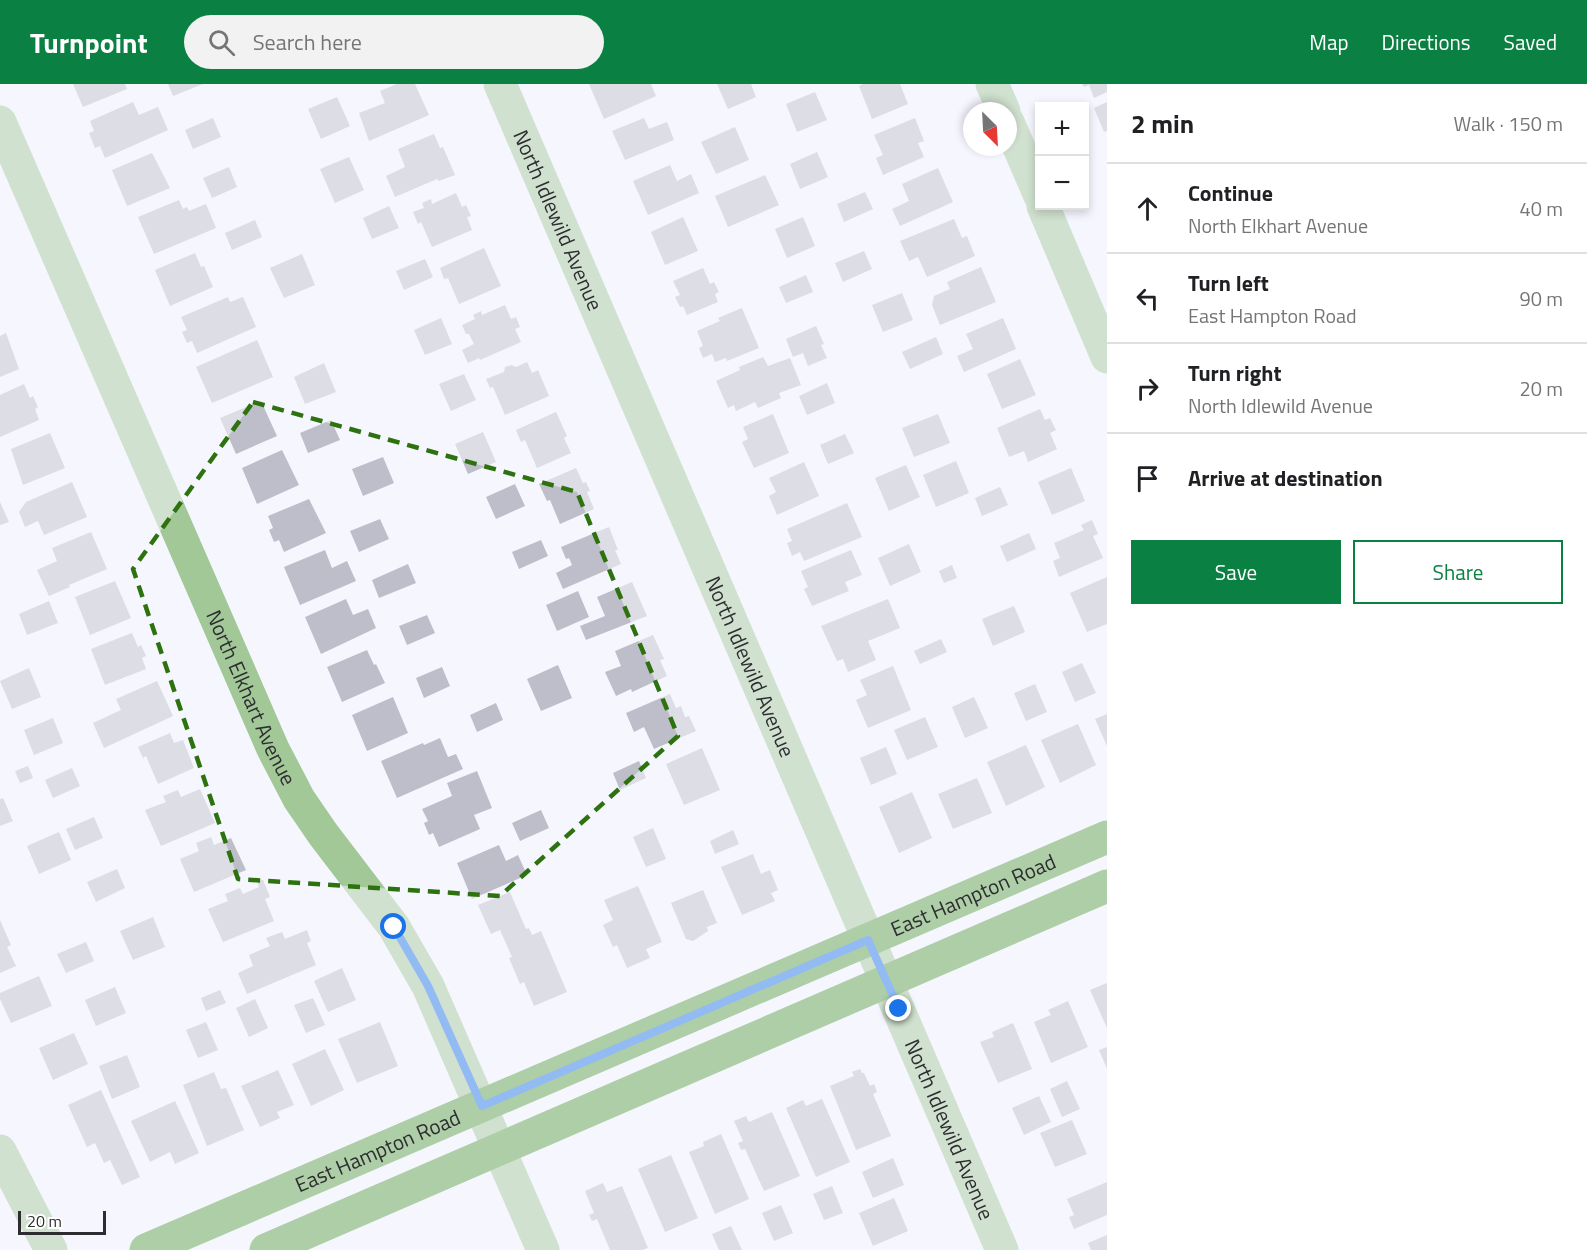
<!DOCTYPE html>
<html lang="en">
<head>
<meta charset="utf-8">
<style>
  :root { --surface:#fff; --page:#f2f2f2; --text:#202124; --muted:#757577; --line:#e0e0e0; --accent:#0b8043 }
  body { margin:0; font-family:"Titillium Web",sans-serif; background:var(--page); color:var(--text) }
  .controls { position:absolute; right:18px; top:18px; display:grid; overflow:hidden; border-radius:0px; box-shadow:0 3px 9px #0003 }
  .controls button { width:54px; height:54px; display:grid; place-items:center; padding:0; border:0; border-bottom:2px solid var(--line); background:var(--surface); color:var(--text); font:30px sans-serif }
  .compass { position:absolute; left:963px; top:18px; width:54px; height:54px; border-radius:50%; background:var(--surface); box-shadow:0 3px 9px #0003; rotate:156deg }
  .scale { position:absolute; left:18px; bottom:15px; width:88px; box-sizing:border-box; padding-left:6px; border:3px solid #2d2d31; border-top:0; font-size:16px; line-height:21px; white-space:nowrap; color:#2d2d31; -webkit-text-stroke:4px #fff; paint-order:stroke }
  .stop { position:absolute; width:18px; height:18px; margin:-14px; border:4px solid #1a73e8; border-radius:50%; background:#fff }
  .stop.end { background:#1a73e8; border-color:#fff; box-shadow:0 2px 6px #0008 }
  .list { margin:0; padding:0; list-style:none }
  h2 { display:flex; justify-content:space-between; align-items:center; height:78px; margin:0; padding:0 24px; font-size:26px }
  h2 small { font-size:20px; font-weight:400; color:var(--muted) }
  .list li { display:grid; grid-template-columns:39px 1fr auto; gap:18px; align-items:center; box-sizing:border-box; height:90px; padding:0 24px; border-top:2px solid var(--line) }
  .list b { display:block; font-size:22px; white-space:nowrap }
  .list p { margin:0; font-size:20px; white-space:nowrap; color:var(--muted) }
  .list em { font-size:20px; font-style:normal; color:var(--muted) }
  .actions { display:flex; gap:12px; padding:18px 24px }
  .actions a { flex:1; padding:14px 0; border:2px solid var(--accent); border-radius:0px; text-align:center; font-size:21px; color:var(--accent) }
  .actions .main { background:var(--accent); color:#fff }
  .icon { flex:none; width:33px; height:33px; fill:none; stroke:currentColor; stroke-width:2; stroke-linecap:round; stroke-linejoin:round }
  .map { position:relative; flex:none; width:1107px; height:1166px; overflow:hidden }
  header { display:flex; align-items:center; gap:36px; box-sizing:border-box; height:84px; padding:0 30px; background:var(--accent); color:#fff }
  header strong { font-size:28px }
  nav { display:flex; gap:33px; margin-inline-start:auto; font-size:21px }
  .search { width:420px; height:54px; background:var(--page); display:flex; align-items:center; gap:15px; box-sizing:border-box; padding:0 21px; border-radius:33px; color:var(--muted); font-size:22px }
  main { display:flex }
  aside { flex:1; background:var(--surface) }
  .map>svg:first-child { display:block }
  .building { fill:#bebeca }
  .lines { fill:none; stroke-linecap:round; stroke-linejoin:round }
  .minor { stroke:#a2c897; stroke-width:33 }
  .major { stroke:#569e3d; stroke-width:33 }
  .route { stroke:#1a73e8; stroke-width:8 }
  .marked { fill:none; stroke:#2e720f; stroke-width:4.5; stroke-dasharray:12 8; stroke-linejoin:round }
  .labels { text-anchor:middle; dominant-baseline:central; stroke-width:4.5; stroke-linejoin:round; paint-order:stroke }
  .street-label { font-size:21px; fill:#2d2d31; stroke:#fff }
</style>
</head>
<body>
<header>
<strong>Turnpoint</strong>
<div class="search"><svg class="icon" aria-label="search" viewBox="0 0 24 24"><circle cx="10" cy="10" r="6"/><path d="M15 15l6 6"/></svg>Search here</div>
<nav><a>Map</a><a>Directions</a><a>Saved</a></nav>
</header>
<main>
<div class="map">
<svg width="1107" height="1166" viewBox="0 0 1107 1166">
  <rect width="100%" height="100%" fill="#f6f6fe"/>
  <path class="building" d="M 73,0 L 125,0 L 127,5 L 83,23 Z
    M 168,0 L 203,0 L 173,12 Z
    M 397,0 L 415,0 L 429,31 L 369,57 L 359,29 L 385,19 L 380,7 Z
    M 589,0 L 651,0 L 656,12 L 604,35 Z
    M 717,0 L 751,0 L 756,13 L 728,25 Z
    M 863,0 L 900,0 L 908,20 L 872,35 L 859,2 Z
    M 1082,0 L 1107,0 L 1107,8 L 1094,14 L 1089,1 L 1084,3 Z
    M 815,8 L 827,36 L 797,48 L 786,20 Z
    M 337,13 L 350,42 L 321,55 L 308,25 Z
    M 133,18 L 139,31 L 158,23 L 168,46 L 105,74 L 100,62 L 95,64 L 89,49 L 94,47 L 90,37 Z
    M 1107,18 L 1107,47 L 1104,48 L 1094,24 Z
    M 213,34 L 221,53 L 193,65 L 185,46 Z
    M 644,34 L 649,45 L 667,38 L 674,56 L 625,76 L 612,47 Z
    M 915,34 L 924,57 L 918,59 L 924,73 L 883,91 L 876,74 L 883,71 L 874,51 Z
    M 735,43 L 749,76 L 716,90 L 701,58 Z
    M 434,50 L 440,64 L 443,63 L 455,91 L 439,97 L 437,95 L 395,113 L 386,92 L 405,83 L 398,65 Z
    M 817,68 L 828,93 L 800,105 L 790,80 Z
    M 152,69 L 170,104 L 127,122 L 112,86 Z
    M 349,73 L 364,106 L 335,119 L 320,85 Z
    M 670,81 L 677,97 L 691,90 L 699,109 L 648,131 L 633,97 Z
    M 229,83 L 237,103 L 212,114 L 203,94 Z
    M 938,84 L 953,118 L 900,142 L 892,125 L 909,117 L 902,100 Z
    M 765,91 L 779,121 L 728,143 L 715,112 Z
    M 865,108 L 873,125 L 844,138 L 837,120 Z
    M 456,109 L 462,123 L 466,121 L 471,132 L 467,133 L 472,146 L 432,163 L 421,138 L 418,140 L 413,128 L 424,124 L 422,119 L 431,115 L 432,120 Z
    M 179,116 L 183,125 L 187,123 L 189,127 L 206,120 L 216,144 L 154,170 L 138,133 Z
    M 389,122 L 399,144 L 372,155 L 363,134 Z
    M 683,133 L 698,167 L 665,181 L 651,148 Z
    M 803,133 L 815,162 L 787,174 L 775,145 Z
    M 954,135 L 962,154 L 967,152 L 975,172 L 927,193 L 918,173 L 909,177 L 900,157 Z
    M 255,136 L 262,153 L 232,166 L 225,149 Z
    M 484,164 L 501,202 L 459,220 L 448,194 L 444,195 L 440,184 Z
    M 864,167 L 872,185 L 843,198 L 835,179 Z
    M 195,169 L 201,183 L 204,182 L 213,203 L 170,222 L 155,186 Z
    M 302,170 L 315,201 L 284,214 L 270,184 Z
    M 425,175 L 433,193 L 404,206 L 396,187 Z
    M 981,183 L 996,218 L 940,241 L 932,221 L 934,212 L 950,205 L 947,198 Z
    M 703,184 L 710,200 L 714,198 L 719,208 L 715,210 L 718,218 L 687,231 L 683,222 L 680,223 L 675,213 L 680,211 L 673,197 Z
    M 806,191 L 813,208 L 786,219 L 779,203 Z
    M 902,209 L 913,236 L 883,248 L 872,221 Z
    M 228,213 L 230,218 L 243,213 L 256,243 L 197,269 L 192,257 L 187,259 L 182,248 L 187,246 L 181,233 Z
    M 505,221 L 511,235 L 516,233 L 520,243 L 515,245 L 521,258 L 480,276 L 479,274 L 468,279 L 462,266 L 474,260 L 469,250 L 466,250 L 462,241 L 475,235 L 473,231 L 481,227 L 482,231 Z
    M 742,224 L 759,264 L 727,277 L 726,274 L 715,278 L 712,270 L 703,274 L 699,264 L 703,262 L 697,247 L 720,237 L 718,234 Z
    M 441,234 L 452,260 L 425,271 L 414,246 Z
    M 1003,234 L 1016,265 L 964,288 L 957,272 L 973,265 L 966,250 Z
    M 816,242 L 824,260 L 821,261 L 827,274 L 808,282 L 803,269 L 793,273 L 786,255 Z
    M 6,249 L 19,285 L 0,293 L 0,252 Z
    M 936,253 L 943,270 L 910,285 L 902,268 Z
    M 257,256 L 273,293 L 212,319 L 196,283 Z
    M 763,273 L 768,282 L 790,274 L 801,301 L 779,309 L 781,314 L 758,324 L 755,318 L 736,327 L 734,321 L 728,324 L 716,297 L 740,286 L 739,283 Z
    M 1020,275 L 1036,311 L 1002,325 L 987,290 Z
    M 527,278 L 532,289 L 538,286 L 549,312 L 505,331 L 493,303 L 490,304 L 486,295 L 504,288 L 505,283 L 511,281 L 516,283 Z
    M 324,279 L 336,308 L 305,320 L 294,293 Z
    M 464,290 L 476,316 L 451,327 L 439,300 Z
    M 827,299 L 835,319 L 807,331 L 799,312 Z
    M 24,300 L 30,314 L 33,312 L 38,323 L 35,325 L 39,336 L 0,353 L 0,311 Z
    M 261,317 L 277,352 L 236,370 L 220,334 Z
    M 1040,325 L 1045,336 L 1050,334 L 1056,346 L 1050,349 L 1057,365 L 1028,378 L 1024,367 L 1009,373 L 997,344 Z
    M 556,328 L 567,352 L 564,354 L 571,369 L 537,384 L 525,356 L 521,358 L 516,346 Z
    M 773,330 L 789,369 L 754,384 L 742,358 L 748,355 L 743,343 Z
    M 938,330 L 950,359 L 914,373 L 902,344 Z
    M 331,336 L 340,356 L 308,369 L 300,349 Z
    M 483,348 L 496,378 L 468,390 L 455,360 Z
    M 50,349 L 65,384 L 23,401 L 11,365 Z
    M 845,350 L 854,369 L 828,380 L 820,361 Z
    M 282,366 L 299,401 L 257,420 L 242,384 Z
    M 383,373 L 394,399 L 363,412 L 352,385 Z
    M 956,377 L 969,409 L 936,423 L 923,391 Z
    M 804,378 L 819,412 L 777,431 L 769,412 L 776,408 L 769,394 Z
    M 906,381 L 920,413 L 889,427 L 875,394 Z
    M 576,384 L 583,399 L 586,398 L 590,407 L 587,408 L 594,425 L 560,440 L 550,416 L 547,417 L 539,400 Z
    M 1071,384 L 1085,417 L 1052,431 L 1038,398 Z
    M 72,398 L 87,433 L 44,451 L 38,437 L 25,443 L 19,428 L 26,418 Z
    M 515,400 L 525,422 L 496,435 L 486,413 Z
    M 1000,403 L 1008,421 L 982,432 L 975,414 Z
    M 309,415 L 326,449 L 284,468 L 279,456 L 274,458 L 269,446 L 273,444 L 268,432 Z
    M 0,418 L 9,438 L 0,441 Z
    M 847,419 L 862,453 L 804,477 L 800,468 L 792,472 L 787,459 L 792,457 L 787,445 Z
    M 380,435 L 389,455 L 359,468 L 350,447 Z
    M 1092,436 L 1098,450 L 1093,452 L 1103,474 L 1059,493 L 1053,477 L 1060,474 L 1054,459 L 1084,446 L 1081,441 Z
    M 609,443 L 618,466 L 615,466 L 621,480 L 563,505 L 556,489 L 572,481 L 569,474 L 566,475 L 561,463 Z
    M 91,448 L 107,485 L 69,501 L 70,503 L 49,512 L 37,486 L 57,477 L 52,464 Z
    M 1029,449 L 1036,465 L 1007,478 L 1000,462 Z
    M 541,456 L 548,472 L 519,485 L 512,468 Z
    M 909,460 L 921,488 L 890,502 L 878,474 Z
    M 325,466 L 332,484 L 347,477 L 356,497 L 300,521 L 284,483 Z
    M 851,466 L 862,491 L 845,498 L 849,507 L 812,522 L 804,505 L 808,503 L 801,487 Z
    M 408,480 L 416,499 L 379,514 L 372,496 Z
    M 952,481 L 957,494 L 944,499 L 939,487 Z
    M 1107,493 L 1107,540 L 1087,548 L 1070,509 Z
    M 115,497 L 131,534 L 90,551 L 75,513 Z
    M 632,498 L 647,532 L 586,556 L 580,542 L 605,532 L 597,513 Z
    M 578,507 L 589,533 L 557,547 L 546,521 Z
    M 346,515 L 353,531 L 368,525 L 376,544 L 321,570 L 305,533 Z
    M 888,515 L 900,544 L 868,557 L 876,576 L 848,588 L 843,575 L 837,577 L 821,542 Z
    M 49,517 L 58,539 L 27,551 L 19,530 Z
    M 1014,522 L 1025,548 L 993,562 L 982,535 Z
    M 427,531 L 435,549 L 407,561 L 399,542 Z
    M 132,549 L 138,563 L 141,561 L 146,572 L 142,574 L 146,585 L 105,601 L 91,565 Z
    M 653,551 L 664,575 L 660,576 L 667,592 L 632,608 L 631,605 L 616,612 L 605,588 L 621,582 L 615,567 Z
    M 941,555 L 947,568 L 920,580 L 914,567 Z
    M 367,566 L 374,581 L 376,580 L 385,599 L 342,618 L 327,583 Z
    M 1082,579 L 1096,609 L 1075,618 L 1062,588 Z
    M 558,581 L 572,614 L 541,627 L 527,595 Z
    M 893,582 L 911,626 L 868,644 L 856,616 L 867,611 L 860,596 Z
    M 442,583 L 450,602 L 424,614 L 416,594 Z
    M 29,584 L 41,613 L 12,625 L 0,597 Z
    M 157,597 L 173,632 L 104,664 L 93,639 L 121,626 L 116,615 Z
    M 1035,600 L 1047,628 L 1026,637 L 1014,609 Z
    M 670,610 L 676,624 L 681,622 L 685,633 L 689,632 L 696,647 L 654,665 L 644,643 L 634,648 L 626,629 Z
    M 393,613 L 408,649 L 367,667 L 352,631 Z
    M 974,613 L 988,644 L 965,654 L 952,623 Z
    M 496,619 L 503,636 L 477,648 L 470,631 Z
    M 1107,630 L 1107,662 L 1095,635 Z
    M 925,633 L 938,663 L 907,676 L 894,646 Z
    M 53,634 L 63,659 L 34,671 L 24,646 Z
    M 1078,640 L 1096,681 L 1060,699 L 1041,656 Z
    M 170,649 L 174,659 L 183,656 L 194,684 L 158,700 L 146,672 L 143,674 L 138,663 Z
    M 440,654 L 448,673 L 456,670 L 463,685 L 397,714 L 381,677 L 423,659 L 424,661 Z
    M 1026,661 L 1045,703 L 1006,722 L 987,678 Z
    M 886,663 L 897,690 L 871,701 L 860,674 Z
    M 702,664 L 720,706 L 684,721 L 666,680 Z
    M 639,677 L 646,694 L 620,706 L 613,689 Z
    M 28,682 L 33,694 L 20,699 L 15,687 Z
    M 72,684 L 80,702 L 53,714 L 45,696 Z
    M 477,687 L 492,724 L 474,731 L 480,745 L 439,763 L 433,749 L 429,751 L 424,739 L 428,737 L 422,725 L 452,712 L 447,699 Z
    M 977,694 L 992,729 L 953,745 L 938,710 Z
    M 200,705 L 215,739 L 161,762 L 145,726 L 166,718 L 163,712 L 178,706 L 181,713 Z
    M 912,708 L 932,754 L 899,769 L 879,723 Z
    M 3,714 L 13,737 L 0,742 L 0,715 Z
    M 541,726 L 549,744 L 520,757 L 512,739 Z
    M 94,733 L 103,754 L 75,766 L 66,745 Z
    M 653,744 L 666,775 L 646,783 L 633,753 Z
    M 733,746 L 739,760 L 715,770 L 710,757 Z
    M 59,748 L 71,776 L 39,790 L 27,762 Z
    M 211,753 L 214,761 L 231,754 L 246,786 L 194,808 L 180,775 L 199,767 L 196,759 Z
    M 499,761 L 506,777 L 518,771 L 527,791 L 472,815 L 457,779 Z
    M 753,770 L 761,790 L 770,786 L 778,806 L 771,809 L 775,817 L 742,831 L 721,783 Z
    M 117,785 L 125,804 L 96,818 L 87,798 Z
    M 263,796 L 270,813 L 265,815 L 274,837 L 223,858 L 208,825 L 228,817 L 225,810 L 240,804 L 243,810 L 259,803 L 257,798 Z
    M 638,802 L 662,858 L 646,865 L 650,874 L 627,884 L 617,861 L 613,863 L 603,841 L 613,836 L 604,816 Z
    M 703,806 L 717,839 L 707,843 L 708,847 L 693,857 L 686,855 L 671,819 Z
    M 510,808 L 526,845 L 529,844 L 532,851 L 541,847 L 567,908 L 534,922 L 524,898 L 520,900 L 509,874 L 512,873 L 500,846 L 491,850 L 478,821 Z
    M 153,833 L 165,863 L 133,876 L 120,847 Z
    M 0,836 L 11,861 L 7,863 L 16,882 L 0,889 Z
    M 307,846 L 311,857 L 307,859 L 316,881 L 247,910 L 238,889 L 253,882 L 249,871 L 270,862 L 266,854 L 282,848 L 285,855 Z
    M 86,858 L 94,877 L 66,889 L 57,870 Z
    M 342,884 L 356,916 L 328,928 L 314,897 Z
    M 39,892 L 52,922 L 11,939 L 0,915 L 0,909 Z
    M 1107,899 L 1107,944 L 1090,906 Z
    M 115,903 L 126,929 L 96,942 L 85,916 Z
    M 220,906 L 226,919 L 206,927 L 201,914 Z
    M 313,914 L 325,941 L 306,949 L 294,921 Z
    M 255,915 L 268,944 L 249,953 L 236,924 Z
    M 1068,917 L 1088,963 L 1051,979 L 1034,938 L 1051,931 L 1048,926 Z
    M 206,938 L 218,966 L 198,974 L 186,946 Z
    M 380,938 L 398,982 L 357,999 L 338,955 Z
    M 1013,939 L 1032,985 L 998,999 L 980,958 L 994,953 L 992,948 Z
    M 74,949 L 88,980 L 53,996 L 39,964 Z
    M 1107,963 L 1107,985 L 1099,966 Z
    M 325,965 L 344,1006 L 311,1022 L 292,980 Z
    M 127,971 L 140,1003 L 112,1015 L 99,982 Z
    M 860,985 L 862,989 L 864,989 L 870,1002 L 874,1000 L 877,1008 L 873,1010 L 891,1052 L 856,1066 L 830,1002 L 854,992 L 852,988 Z
    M 278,986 L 294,1021 L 277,1028 L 280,1034 L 260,1043 L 241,1002 Z
    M 214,988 L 221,1005 L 226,1004 L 244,1046 L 207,1062 L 183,1001 Z
    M 1067,997 L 1080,1025 L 1062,1033 L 1050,1005 Z
    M 101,1006 L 140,1093 L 122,1101 L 110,1076 L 104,1079 L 95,1059 L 87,1063 L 68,1021 Z
    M 1039,1012 L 1051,1038 L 1024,1051 L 1012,1024 Z
    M 822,1015 L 850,1078 L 816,1093 L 786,1024 L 803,1016 L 806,1022 Z
    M 175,1017 L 199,1069 L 175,1080 L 170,1068 L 150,1078 L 131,1037 Z
    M 772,1028 L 800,1092 L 764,1107 L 745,1065 L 741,1066 L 738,1059 L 743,1057 L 734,1037 L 746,1032 L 749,1038 Z
    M 1072,1036 L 1087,1070 L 1055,1083 L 1040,1049 Z
    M 721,1050 L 749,1115 L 715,1130 L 689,1068 L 704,1062 L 703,1058 Z
    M 671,1071 L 698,1134 L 665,1148 L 638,1085 Z
    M 893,1074 L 904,1101 L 873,1114 L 862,1088 Z
    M 1107,1098 L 1107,1131 L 1074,1145 L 1069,1133 L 1074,1131 L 1067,1115 Z
    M 603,1099 L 607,1108 L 622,1102 L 648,1164 L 642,1166 L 610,1166 L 597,1135 L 592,1137 L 589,1131 L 594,1129 L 585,1107 Z
    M 832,1102 L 843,1129 L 824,1136 L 813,1110 Z
    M 894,1114 L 908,1147 L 873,1162 L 859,1129 Z
    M 781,1121 L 793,1149 L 774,1157 L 762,1129 Z
    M 731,1142 L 742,1166 L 719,1166 L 712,1150 Z
    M 1107,1151 L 1107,1166 L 1091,1166 L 1088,1159 Z"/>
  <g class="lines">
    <g class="minor">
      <path id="s1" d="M 500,0 L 1002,1166"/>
      <path d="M 992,0 L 1004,27"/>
      <path id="s2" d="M 0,38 L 273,665 L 299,715 L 323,750 L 394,843 L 428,902 L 543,1166"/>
      <path d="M 1008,38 L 1040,112"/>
      <path d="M 1043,122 L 1107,273"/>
      <path d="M 0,1067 L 51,1166"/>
    </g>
    <g class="major">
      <path id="s3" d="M 146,1166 L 1107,753"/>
      <path d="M 266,1166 C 547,1046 826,922 1107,802"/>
    </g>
  </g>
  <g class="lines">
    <path class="route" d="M 394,843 L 428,902 L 482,1022 L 868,856 L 899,925"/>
  </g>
  <path d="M0 0H1107V1166H0ZM 253,318 L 577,408 L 678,652 L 500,812 L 238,795 L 133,485 Z" fill="#f6f6fe" fill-opacity=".55" fill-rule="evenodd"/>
  <path class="marked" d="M 253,318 L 577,408 L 678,652 L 500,812 L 238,795 L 133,485 Z"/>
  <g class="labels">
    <g class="street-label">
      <text stroke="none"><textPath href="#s1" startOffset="148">North Idlewild Avenue</textPath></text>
      <text stroke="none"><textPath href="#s1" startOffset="634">North Idlewild Avenue</textPath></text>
      <text stroke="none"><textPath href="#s2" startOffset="628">North Elkhart Avenue</textPath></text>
      <text stroke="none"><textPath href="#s3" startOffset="900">East Hampton Road</textPath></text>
      <text stroke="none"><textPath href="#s1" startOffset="1138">North Idlewild Avenue</textPath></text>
      <text stroke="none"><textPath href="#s3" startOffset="252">East Hampton Road</textPath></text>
    </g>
  </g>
</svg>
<div class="controls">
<button>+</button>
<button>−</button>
</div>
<svg class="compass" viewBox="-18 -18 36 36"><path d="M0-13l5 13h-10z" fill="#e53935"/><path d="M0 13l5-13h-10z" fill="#757577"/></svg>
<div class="scale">20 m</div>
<div class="stop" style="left:394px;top:843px"></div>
<div class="stop end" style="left:899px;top:925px"></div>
</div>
<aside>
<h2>2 min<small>Walk · 150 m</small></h2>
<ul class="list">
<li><svg class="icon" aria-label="ahead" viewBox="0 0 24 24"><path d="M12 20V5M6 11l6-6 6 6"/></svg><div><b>Continue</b><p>North Elkhart Avenue</p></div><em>40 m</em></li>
<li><svg class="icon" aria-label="left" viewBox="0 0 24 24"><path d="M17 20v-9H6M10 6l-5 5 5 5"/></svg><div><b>Turn left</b><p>East Hampton Road</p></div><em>90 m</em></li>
<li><svg class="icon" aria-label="right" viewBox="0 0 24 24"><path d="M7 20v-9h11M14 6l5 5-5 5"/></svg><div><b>Turn right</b><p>North Idlewild Avenue</p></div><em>20 m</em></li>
<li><svg class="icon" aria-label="arrive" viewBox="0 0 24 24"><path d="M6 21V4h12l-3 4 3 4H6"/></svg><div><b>Arrive at destination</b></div></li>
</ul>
<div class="actions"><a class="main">Save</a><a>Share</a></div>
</aside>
</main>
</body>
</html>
